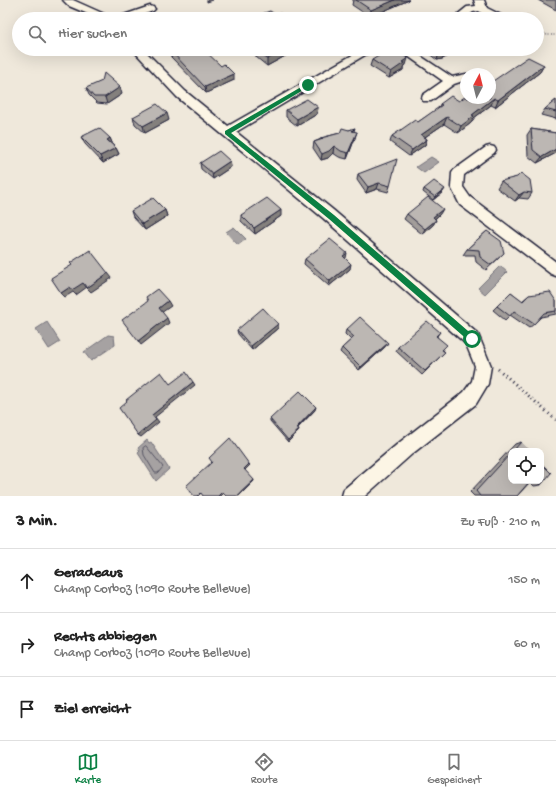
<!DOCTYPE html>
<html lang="de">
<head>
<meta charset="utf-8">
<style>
  :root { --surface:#fff; --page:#f6f6f6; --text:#222; --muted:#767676; --line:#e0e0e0; --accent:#0b8043 }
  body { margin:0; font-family:"Gochi Hand",sans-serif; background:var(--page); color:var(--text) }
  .controls { position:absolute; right:12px; bottom:12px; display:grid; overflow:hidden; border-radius:8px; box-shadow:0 4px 16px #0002 }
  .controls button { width:36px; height:36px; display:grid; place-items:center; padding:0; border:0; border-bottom:1px solid var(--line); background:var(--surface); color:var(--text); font:20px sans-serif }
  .compass { position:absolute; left:460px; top:68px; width:36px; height:36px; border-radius:50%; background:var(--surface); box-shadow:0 4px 16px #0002; rotate:7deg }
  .stop { position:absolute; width:12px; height:12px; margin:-9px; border:3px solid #0b8043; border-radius:50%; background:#fff }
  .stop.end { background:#0b8043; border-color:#fff; box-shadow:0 1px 4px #0008 }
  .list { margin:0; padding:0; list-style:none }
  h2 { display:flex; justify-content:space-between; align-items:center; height:52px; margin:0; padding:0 16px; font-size:17px }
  h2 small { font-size:13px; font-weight:400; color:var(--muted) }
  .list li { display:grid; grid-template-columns:26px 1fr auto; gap:12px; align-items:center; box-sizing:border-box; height:64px; padding:0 16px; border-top:1px solid var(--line) }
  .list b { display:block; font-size:15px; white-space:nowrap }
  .list p { margin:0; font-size:13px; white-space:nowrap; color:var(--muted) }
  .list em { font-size:13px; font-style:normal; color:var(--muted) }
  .icon { flex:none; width:22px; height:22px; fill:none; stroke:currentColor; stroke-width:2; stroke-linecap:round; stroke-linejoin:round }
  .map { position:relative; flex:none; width:556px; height:496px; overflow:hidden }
  .search { position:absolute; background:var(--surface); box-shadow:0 4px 16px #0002; left:12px; right:12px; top:12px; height:44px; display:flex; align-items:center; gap:10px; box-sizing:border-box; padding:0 14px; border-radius:22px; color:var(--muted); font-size:15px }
  .sheet { height:244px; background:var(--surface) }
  nav { display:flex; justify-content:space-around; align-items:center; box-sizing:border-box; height:56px; border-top:1px solid var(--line); background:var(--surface); font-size:11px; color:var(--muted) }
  nav a { display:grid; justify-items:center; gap:2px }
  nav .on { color:var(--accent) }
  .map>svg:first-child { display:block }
  .water { fill:#a6a2a2; stroke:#716f79 }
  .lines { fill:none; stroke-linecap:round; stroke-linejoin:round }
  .shore { stroke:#575564; stroke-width:1 }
  .street-casing { stroke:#22223b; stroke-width:3 }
  .path-far1 { stroke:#22223b; stroke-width:2; stroke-dasharray:0.5 2; stroke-linecap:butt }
  .path { stroke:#22223b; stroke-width:3; stroke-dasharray:1 3.5; stroke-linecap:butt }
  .street { fill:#fcf5e5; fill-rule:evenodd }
  .wall { fill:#a29d9a; stroke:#22223b }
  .shaded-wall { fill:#84807d; stroke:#22223b }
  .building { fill:#bcb7b3; stroke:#22223b }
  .route { fill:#0b8043 }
</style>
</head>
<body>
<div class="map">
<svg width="556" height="496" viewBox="0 0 556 496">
  <rect width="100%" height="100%" fill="#efe8db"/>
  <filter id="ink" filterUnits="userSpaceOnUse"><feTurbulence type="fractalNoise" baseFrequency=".025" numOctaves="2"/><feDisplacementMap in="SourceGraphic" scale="8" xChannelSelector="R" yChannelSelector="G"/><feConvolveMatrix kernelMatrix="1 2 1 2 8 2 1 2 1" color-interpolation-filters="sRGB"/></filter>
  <g filter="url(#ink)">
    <path class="water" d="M 431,157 L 439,162 L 424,173 L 416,167 Z
      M 234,227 L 246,239 L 238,245 L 226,232 Z
      M 500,266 L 507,272 L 485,294 L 478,288 Z
      M 47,322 L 60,342 L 49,349 L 36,329 Z
      M 108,335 L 114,336 L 115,345 L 91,361 L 84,352 Z
      M 147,440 L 149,443 L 151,442 L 169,469 L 156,481 L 138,453 L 140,451 L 138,448 Z"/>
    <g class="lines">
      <path class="shore" d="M 146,446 L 163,467 L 158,473 L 155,473 L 144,455 L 143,448 Z"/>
      <defs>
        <path id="street" d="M 63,0 L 73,0 L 111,17 L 113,19 L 100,19 L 69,6 Z
          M 474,0 L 484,0 L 487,8 L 507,18 C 498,21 486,17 479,11 L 473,12 L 463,19 L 452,19 L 467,7 L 476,6 Z
          M 150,6 L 153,7 L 155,9 L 153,11 L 130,19 L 116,19 L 118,17 Z
          M 132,49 L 143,49 L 185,91 L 228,126 L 363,49 L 375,49 L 236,132 L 333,210 L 478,334 L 491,366 L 488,384 L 476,404 L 412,454 L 365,496 L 342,496 L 344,489 L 400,442 L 464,392 L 472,381 L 475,366 L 466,344 L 323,218 L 177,97 Z
          M 398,49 L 410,49 L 452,77 L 466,74 L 467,74 L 466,74 L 466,80 L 454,84 L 431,101 L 423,101 L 422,98 L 423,95 L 443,81 Z
          M 490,146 L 494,147 L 496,150 L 494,153 L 464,175 L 463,187 L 470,197 L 556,262 L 556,276 L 551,274 L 460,205 L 451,187 L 452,173 L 454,170 L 486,147 Z"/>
      </defs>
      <use href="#street" class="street-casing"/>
      <path class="path-far1" d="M 537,31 L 547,35 L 556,35"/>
      <path class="path" d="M 498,369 L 556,420"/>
      <use href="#street" class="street"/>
    </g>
    <path class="wall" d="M 353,0 L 409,0 L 370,17 L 352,5 Z
      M 538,0 L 556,0 L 556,10 Z
      M 254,49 L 298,49 L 267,66 L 256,57 L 256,51 Z
      M 424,49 L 462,49 L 455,53 L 442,59 L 437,60 L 424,50 Z
      M 170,50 L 234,80 L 206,93 L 171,57 Z
      M 372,60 L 406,65 L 403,67 L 403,70 L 389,78 L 370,66 Z
      M 544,65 L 540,72 L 495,107 L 491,105 L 474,118 L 471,123 L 458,133 L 444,124 L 425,137 L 427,139 L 425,145 L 409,156 L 390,142 L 392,136 L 418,122 L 439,108 L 440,104 L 476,99 L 490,83 Z
      M 86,88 L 122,94 L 107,104 L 97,103 L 89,95 Z
      M 556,100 L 556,119 L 541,115 L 545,109 Z
      M 318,107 L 317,114 L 297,126 L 286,117 L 286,110 Z
      M 133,117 L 169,120 L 145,133 L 135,124 Z
      M 355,128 L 354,131 L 355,138 L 347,159 L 339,157 L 333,153 L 328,158 L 321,160 L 313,148 L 314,142 L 321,139 L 321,138 L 340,133 Z
      M 531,129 L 556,133 L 556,153 L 537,163 L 528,156 L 527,135 Z
      M 81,137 L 110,138 L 113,145 L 116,148 L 119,154 L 103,163 L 85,144 Z
      M 230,161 L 231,167 L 213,179 L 201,169 L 200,163 Z
      M 358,174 L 390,186 L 388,192 L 377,189 L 366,193 L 357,180 Z
      M 501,181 L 532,193 L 528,199 L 519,198 L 515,201 L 497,188 Z
      M 424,189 L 443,192 L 433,200 L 423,192 Z
      M 165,210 L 167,216 L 145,230 L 133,217 L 131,211 Z
      M 407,214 L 440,214 L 435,219 L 436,220 L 433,225 L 422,234 L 404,219 Z
      M 241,215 L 281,216 L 255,234 L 241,221 Z
      M 487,231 L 504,253 L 499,258 L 486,270 L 476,262 L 475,255 L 463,255 L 467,249 Z
      M 346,258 L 345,259 L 350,269 L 329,286 L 304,264 L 305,259 Z
      M 511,292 L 522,301 L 529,295 L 556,301 L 556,314 L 541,317 L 534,324 L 529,328 L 510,315 L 505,320 L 493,310 Z
      M 278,328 L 252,350 L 238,334 L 237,330 Z
      M 346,330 L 385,347 L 359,370 L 340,352 L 342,348 L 351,340 L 345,334 Z
      M 440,332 L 437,336 L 443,350 L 445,352 L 422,375 L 396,351 L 398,347 Z
      M 315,410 L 298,428 L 299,430 L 298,432 L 288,442 L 270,421 L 270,419 Z
      M 521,442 L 530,451 L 511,451 L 511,481 L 541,481 L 541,485 L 534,486 L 530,482 L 517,496 L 474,496 L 470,492 L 515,444 Z"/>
    <path class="shaded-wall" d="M 207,0 L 213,0 L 207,2 Z
      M 395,0 L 409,0 L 370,17 L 371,10 Z
      M 286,49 L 298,49 L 267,66 L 267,59 Z
      M 452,49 L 462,49 L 455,53 L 442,59 L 437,60 L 439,53 Z
      M 408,58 L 406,65 L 403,67 L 403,70 L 389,78 L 391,72 L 402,62 Z
      M 544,65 L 540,72 L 495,107 L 498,100 Z
      M 234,74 L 234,80 L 206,93 L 205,87 Z
      M 120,87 L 122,94 L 107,104 L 105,97 Z
      M 494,98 L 491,105 L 474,118 L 471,123 L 458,133 L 461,126 L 472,115 Z
      M 318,107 L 317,114 L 297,126 L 297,119 Z
      M 167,113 L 169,120 L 145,133 L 143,126 Z
      M 447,117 L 444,124 L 419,141 L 421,135 Z
      M 357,132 L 355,138 L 347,159 L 348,153 Z
      M 110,138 L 113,145 L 107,140 Z
      M 427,139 L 425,145 L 409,156 L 412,150 Z
      M 334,146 L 333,153 L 328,158 L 321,160 L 322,154 Z
      M 116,148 L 119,154 L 103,163 L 100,156 Z
      M 556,149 L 556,153 L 537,163 L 542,157 Z
      M 230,161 L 231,167 L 213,179 L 212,173 Z
      M 379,183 L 377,189 L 366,193 L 368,187 Z
      M 445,189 L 443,192 L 433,200 L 435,197 Z
      M 524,192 L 519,198 L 515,201 L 519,195 Z
      M 443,209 L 440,214 L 430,223 L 433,217 Z
      M 165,210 L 167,216 L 145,230 L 142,224 Z
      M 281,210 L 281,216 L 255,234 L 254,228 Z
      M 436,220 L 433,225 L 422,234 L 425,229 Z
      M 347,253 L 346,258 L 341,262 L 343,256 Z
      M 351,264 L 350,269 L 329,286 L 330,281 Z
      M 108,273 L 112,278 L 91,292 L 87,288 Z
      M 83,283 L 87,287 L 76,295 L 73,292 L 65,297 L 61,293 L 70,287 Z
      M 168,301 L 171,306 L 161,313 L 159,308 Z
      M 167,318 L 169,323 L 141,345 L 138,341 Z
      M 278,324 L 278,328 L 252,350 L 251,346 Z
      M 388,343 L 385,347 L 359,370 L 361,367 Z
      M 193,382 L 195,385 L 155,417 L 159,422 L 141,437 L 138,435 L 152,415 Z
      M 316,407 L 315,410 L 296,429 L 297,427 Z
      M 299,430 L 298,432 L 288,442 L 288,440 Z
      M 249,464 L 250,465 L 245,470 L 244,469 Z
      M 254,480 L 254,481 L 239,496 L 237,496 Z
      M 222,492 L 224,492 L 220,496 L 218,496 Z"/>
    <path class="building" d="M 356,0 L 395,0 L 371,10 Z
      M 270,11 L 276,15 L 280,13 L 289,19 L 259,19 L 256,16 Z
      M 475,17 L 479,19 L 473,19 Z
      M 173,49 L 203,49 L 221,66 L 224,64 L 234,74 L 205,87 L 170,50 Z
      M 258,49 L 286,49 L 267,59 L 256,50 Z
      M 390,49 L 392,49 L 408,58 L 402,62 L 404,63 L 391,72 L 372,60 Z
      M 434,49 L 452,49 L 444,52 L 439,53 Z
      M 528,57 L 544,65 L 498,100 L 494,98 L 472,115 L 474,116 L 461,126 L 447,117 L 421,135 L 427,139 L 412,150 L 392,136 L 415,120 L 418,122 L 442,105 L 440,104 L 451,96 L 459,101 L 466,96 L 466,98 L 475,98 L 476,99 L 477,98 L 490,98 L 490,83 Z
      M 104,73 L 120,87 L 105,97 L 94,97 L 86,88 L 102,81 Z
      M 307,99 L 318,107 L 297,119 L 286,110 Z
      M 556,100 L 556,112 L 545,109 Z
      M 157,104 L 167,113 L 143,126 L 133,117 Z
      M 99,128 L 110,138 L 107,140 L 116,148 L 100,156 L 81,137 Z
      M 342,128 L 349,130 L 355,128 L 352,131 L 357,132 L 348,153 L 341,151 L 334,146 L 329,151 L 322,154 L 314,142 L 323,139 L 321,138 L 340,133 Z
      M 531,129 L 556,133 L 556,149 L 542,157 L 533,150 Z
      M 219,151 L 230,161 L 212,173 L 200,163 Z
      M 397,159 L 390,186 L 379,183 L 368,187 L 358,174 Z
      M 521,173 L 530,180 L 532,193 L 524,192 L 519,195 L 501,181 L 517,177 Z
      M 434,181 L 445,189 L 435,197 L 424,189 Z
      M 428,197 L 443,209 L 433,217 L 436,220 L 425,229 L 407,214 Z
      M 153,198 L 165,210 L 142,224 L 131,211 Z
      M 267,198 L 281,210 L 254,228 L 241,215 Z
      M 487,231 L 501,241 L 504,253 L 491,265 L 480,257 L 479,250 L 467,249 Z
      M 330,239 L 347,253 L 343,256 L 351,264 L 330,281 L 305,259 Z
      M 90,250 L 108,273 L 87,288 L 83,283 L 72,290 L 70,287 L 61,293 L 51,278 L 72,265 L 70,263 Z
      M 157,289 L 168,301 L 159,308 L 167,318 L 138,341 L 122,320 L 148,301 L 146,297 Z
      M 511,292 L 523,301 L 529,295 L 550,292 L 556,301 L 556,311 L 544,313 L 534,324 L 514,311 L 510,316 L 497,306 Z
      M 263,308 L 278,324 L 251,346 L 237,330 Z
      M 360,317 L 388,343 L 361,367 L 342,348 L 354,337 L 346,330 Z
      M 427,321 L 440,332 L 436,336 L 447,345 L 442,350 L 445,352 L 425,371 L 398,347 Z
      M 161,372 L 170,384 L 186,372 L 193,382 L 152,415 L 156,420 L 138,435 L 119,408 L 127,401 L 126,400 Z
      M 300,391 L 316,407 L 297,427 L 299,430 L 288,440 L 270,419 Z
      M 230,438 L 249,464 L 244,469 L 254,480 L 237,496 L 226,496 L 222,492 L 218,496 L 203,496 L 201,493 L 198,496 L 194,496 L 186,486 L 212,462 L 209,458 Z
      M 521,442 L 530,451 L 513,451 Z
      M 511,453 L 511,481 L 530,481 L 517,496 L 480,496 L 476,491 Z
      M 541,463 L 551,473 L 541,485 L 537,481 L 541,481 Z"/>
  </g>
  <path class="route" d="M 308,83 L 311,85 L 310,86 L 231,133 L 334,215 L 475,337 L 475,342 L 470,342 L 329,219 L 225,134 L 225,131 Z"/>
</svg>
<div class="controls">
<button><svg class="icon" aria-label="locate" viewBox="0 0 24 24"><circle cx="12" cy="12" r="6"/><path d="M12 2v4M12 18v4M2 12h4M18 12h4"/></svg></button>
</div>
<svg class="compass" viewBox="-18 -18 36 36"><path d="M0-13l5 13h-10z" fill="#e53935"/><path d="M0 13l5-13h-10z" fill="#767676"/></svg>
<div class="stop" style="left:472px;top:339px"></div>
<div class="stop end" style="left:308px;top:85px"></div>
<div class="search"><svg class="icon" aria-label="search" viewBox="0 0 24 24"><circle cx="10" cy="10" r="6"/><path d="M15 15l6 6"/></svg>Hier suchen</div>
</div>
<section class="sheet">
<h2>3 Min.<small>Zu Fuß · 210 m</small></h2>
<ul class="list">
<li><svg class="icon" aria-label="ahead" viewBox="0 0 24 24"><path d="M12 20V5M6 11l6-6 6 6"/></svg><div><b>Geradeaus</b><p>Champ Corboz (1090 Route Bellevue)</p></div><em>150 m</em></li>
<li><svg class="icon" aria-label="right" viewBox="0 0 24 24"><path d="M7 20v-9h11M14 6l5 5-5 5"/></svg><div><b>Rechts abbiegen</b><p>Champ Corboz (1090 Route Bellevue)</p></div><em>60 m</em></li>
<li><svg class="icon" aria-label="arrive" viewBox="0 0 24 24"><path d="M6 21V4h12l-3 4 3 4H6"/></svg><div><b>Ziel erreicht</b></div></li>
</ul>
</section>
<nav>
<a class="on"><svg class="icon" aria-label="map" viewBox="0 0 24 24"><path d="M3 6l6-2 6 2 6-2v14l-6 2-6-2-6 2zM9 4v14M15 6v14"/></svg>Karte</a>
<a><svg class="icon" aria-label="directions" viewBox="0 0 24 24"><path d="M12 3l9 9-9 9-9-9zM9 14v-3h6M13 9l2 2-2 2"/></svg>Route</a>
<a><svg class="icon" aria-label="saved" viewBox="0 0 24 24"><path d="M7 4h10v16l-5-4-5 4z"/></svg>Gespeichert</a>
</nav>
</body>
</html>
